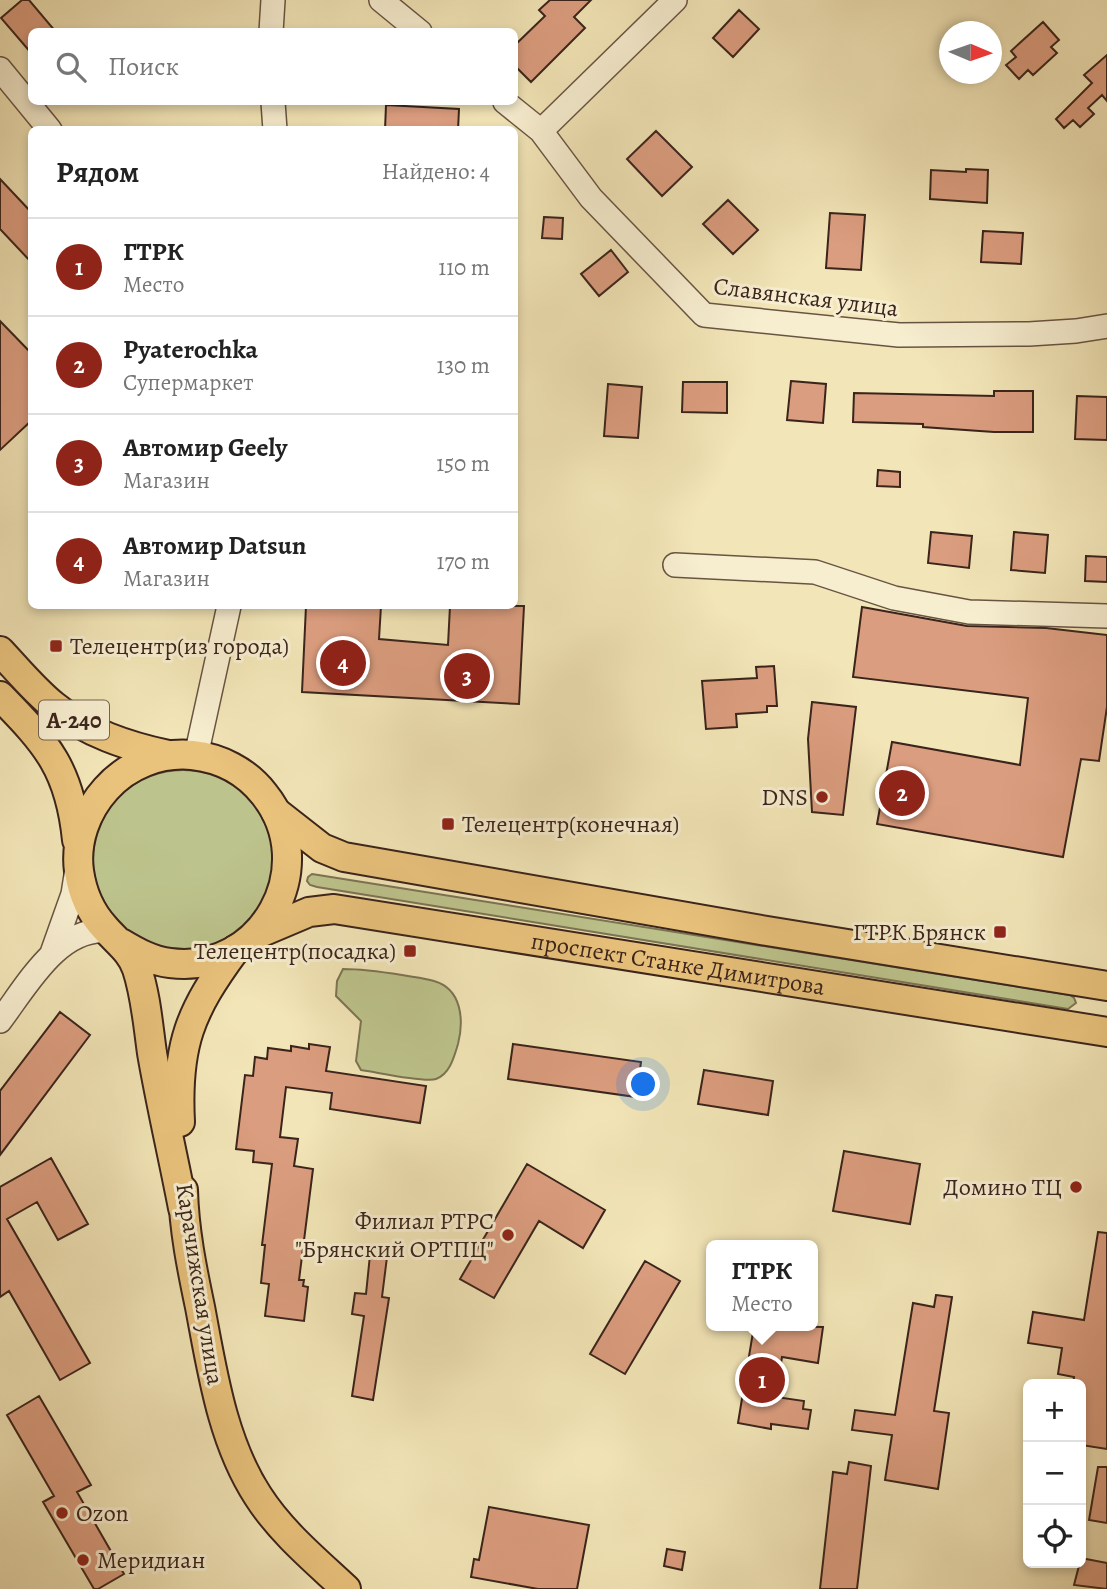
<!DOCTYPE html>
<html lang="ru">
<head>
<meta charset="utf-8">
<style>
  :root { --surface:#fff; --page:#f2f2f2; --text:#222; --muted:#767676; --line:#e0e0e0; --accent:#8f2418 }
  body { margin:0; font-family:Alegreya,serif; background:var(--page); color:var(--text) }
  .controls { position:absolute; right:21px; bottom:21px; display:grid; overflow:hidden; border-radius:10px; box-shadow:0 4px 10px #0003 }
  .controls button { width:63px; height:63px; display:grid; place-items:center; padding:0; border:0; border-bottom:2px solid var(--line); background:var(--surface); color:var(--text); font:35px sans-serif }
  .compass { position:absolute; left:939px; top:21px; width:63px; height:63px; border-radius:50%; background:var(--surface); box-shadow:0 4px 10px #0003; rotate:92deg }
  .you { position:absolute; left:644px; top:1085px; width:24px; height:24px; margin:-18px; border:5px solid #fff; border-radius:50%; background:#1a73e8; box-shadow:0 0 0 10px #1a73e833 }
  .badge { display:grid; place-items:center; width:46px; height:46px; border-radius:50%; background:var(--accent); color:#fff; font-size:23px; font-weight:700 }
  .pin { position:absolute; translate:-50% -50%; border:4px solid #fff; box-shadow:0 2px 7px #0006 }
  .popup { position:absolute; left:706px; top:1240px; width:112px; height:91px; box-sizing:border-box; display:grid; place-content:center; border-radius:10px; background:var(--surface); filter:drop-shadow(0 2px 5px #0005); font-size:23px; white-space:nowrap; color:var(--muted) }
  .popup b { font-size:26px; color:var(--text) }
  .popup::after { content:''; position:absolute; left:50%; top:100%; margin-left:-14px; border:14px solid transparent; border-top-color:var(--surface) }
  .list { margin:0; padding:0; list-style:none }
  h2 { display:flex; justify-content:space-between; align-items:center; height:91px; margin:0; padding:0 28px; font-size:30px }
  h2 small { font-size:23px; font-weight:400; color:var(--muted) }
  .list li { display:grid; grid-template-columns:46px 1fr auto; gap:21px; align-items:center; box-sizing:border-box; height:98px; padding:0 28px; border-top:2px solid var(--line) }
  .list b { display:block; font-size:26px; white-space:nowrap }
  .list p { margin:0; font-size:23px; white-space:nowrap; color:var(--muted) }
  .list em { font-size:23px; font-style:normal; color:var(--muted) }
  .icon { flex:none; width:38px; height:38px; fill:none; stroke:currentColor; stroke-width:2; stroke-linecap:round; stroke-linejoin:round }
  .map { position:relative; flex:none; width:1107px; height:1589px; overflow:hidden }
  .search { position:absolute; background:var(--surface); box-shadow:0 4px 10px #0003; left:28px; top:28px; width:490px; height:77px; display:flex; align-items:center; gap:18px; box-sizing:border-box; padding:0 24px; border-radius:10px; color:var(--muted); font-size:26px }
  .panel { position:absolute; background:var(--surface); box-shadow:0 4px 10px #0003; left:28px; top:126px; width:490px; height:483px; border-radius:10px }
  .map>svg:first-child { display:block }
  .green { fill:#bdc38c; stroke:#7c7454; stroke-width:2 }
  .building { fill:#db9d7f; stroke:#3a241b; stroke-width:2 }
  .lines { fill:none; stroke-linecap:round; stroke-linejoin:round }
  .minor-casing { stroke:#685442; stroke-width:26 }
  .major-casing { stroke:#3a241b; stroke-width:32 }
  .minor { stroke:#f7eed0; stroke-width:23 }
  .major { stroke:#e9c27c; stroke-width:28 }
  .poi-dot { fill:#8f2418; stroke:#f7eed0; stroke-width:2.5 }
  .labels { text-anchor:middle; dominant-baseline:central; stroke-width:6; stroke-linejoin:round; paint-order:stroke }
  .shield { fill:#f7eed0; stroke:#736151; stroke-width:2 }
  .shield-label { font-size:23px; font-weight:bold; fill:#3a241b }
  .street-label { font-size:24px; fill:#3a241b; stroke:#f7eed0 }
  .poi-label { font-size:24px; fill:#3a241b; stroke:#f7eed0; text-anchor:end }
</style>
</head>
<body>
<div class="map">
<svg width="1107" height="1589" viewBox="0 0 1107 1589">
  <rect width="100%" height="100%" fill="#f2e5b7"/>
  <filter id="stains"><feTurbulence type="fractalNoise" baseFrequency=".00286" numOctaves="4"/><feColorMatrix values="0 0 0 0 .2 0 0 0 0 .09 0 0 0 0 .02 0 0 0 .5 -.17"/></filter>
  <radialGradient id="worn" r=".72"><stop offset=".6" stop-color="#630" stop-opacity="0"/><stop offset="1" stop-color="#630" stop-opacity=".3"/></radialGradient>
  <path class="green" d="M93 860a90 90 0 1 1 180 0a90 90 0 1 1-180 0Z
    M 312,874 L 1070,995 L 1074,998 L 1076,1003 L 1068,1009 L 317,887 L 310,885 L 307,881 L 308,877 Z
    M 343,969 C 363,969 383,972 402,975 C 413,977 424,978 434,981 C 462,989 464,1020 458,1044 C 454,1057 450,1074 436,1079 C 424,1083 376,1072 361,1070 L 356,1061 L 361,1021 L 336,996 L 337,981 Z"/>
  <path class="building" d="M 22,0 L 29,0 L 56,32 L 32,32 L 32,54 L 1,18 Z
    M 550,0 L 591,0 L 574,17 L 585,28 L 531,82 L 514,65 L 514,46 L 545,16 L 539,10 Z
    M 739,10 L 759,29 L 733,57 L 713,38 Z
    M 1043,22 L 1059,40 L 1051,47 L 1057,53 L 1033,75 L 1028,70 L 1019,79 L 1006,65 L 1016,57 L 1011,51 Z
    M 1107,55 L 1107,101 L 1102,95 L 1088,108 L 1094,114 L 1080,127 L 1073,120 L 1064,128 L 1056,119 L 1092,83 L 1084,75 Z
    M 386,105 L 459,109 L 458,130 L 385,130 Z
    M 656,131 L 692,167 L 662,196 L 627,159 Z
    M 966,169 L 988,170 L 987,203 L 930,199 L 931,170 L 966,172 Z
    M 0,179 L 32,213 L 32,263 L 0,229 Z
    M 728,200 L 758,230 L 733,254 L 703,224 Z
    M 830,213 L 865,215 L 861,270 L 826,268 Z
    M 544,217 L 563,218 L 562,239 L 542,238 Z
    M 983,231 L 1023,233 L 1021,264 L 981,262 Z
    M 611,250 L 628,272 L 599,296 L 581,274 Z
    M 0,321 L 32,354 L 32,420 L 0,450 Z
    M 791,381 L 826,384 L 823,423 L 787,420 Z
    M 683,382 L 727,382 L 727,413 L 682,412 Z
    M 608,384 L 642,387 L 638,438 L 604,436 Z
    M 994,391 L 1033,391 L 1033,432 L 994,432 L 923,427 L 923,424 L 853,422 L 854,393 L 994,396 Z
    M 1077,396 L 1107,397 L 1107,440 L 1075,439 Z
    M 878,470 L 900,472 L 900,487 L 877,486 Z
    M 931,532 L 972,536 L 969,568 L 928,563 Z
    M 1014,532 L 1048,535 L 1045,573 L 1011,570 Z
    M 1086,556 L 1107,557 L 1107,582 L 1085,581 Z
    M 306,606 L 381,606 L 379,639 L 448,645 L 450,606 L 524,606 L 519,704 L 302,692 Z
    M 862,607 L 967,626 L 1046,628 L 1107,635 L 1107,707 L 1099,761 L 1081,759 L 1063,857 L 877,824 L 892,742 L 1020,765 L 1028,698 L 853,677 Z
    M 774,666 L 777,706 L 767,706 L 767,712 L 736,714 L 737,727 L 706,729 L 702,681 L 757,678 L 756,667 Z
    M 812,702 L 856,707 L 843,815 L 812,812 L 808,739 Z
    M 60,1012 L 90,1035 L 0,1155 L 0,1091 Z
    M 309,1044 L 330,1047 L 326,1071 L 426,1086 L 420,1123 L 330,1109 L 332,1093 L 286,1087 L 280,1137 L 298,1139 L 294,1166 L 313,1169 L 299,1280 L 304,1280 L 303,1286 L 308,1287 L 304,1321 L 265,1316 L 269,1284 L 261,1283 L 265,1245 L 262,1245 L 272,1164 L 253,1162 L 254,1151 L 236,1149 L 245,1075 L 253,1076 L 255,1057 L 267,1059 L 268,1048 L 291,1051 L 291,1046 L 309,1049 Z
    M 513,1044 L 641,1062 L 636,1097 L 508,1079 Z
    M 704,1070 L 773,1081 L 768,1115 L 698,1104 Z
    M 844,1151 L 920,1164 L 910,1224 L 833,1211 Z
    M 51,1158 L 88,1224 L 58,1240 L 37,1202 L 7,1219 L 90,1363 L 60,1380 L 9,1291 L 0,1297 L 0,1187 Z
    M 527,1164 L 605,1210 L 583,1248 L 539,1221 L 494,1298 L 460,1279 Z
    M 1098,1232 L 1107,1233 L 1107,1449 L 1081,1445 L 1081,1384 L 1073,1384 L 1074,1377 L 1058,1374 L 1062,1348 L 1028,1343 L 1033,1312 L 1084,1320 Z
    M 370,1255 L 387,1257 L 382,1297 L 389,1298 L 373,1400 L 352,1396 L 364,1316 L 352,1314 L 355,1293 L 366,1294 Z
    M 645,1261 L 680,1281 L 625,1374 L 590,1354 Z
    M 936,1295 L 952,1297 L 934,1411 L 949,1413 L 938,1489 L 885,1480 L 892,1435 L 852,1430 L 855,1410 L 895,1415 L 913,1303 L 934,1307 Z
    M 754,1326 L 823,1327 L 818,1363 L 782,1357 L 776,1397 L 804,1401 L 803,1409 L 811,1410 L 808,1429 L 771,1424 L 771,1429 L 738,1423 Z
    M 39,1396 L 91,1485 L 77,1492 L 124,1574 L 98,1589 L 94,1589 L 43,1502 L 54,1496 L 7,1415 Z
    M 849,1462 L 871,1466 L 857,1589 L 820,1589 L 833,1472 L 847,1474 Z
    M 1098,1467 L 1107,1467 L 1107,1523 L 1089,1520 Z
    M 489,1507 L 589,1525 L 577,1589 L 538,1589 L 471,1577 L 474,1559 L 479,1560 Z
    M 667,1549 L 685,1552 L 682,1570 L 664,1566 Z
    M 1081,1558 L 1107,1563 L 1107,1589 L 1074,1585 Z"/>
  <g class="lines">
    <defs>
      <path id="minor" d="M 381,0 L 420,32
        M 271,32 L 273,0
        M 0,69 L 50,130
        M 273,102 L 275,130
        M 505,102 L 541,131 L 591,198 L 704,315 L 899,335 L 1029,334 L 1076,331 L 1107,326
        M 541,131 L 675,0
        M 675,565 L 815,572 L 894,598 L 969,612 L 1107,616
        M 196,756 L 229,606
        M 52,953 L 73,894 L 77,869
        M 0,1021 C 26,987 58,927 107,931"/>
      <g id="major">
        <path d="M 0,651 C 17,669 34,690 54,706 C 87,733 127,746 168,755"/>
        <path d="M 0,696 C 48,745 70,770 77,840"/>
        <path d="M 276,812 L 322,848 L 344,857 L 767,931 L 1107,986"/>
        <path id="s1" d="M 257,934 L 309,912 L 334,909 L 1107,1032"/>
        <path d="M 121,943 C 136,952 152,961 170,963 C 263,975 322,866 264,794 C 246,771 220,758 192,755 C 160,752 127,765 106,789 C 86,811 75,842 79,871 C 82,892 91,913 105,928 C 117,942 131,951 137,969 C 146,996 148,1025 152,1053 C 161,1105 173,1156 183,1208"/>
        <path d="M 180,1122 C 176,1045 190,1011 235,950"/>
        <path d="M 183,1190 C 184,1230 192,1269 200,1307 C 212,1370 222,1441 258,1496 C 281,1532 315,1560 346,1589"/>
      </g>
    </defs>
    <use href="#minor" class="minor-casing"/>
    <use href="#major" class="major-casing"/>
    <use href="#minor" class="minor"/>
    <use href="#major" class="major"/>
  </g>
  <g class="poi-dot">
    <rect x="49" y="639" width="14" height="14" rx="3.5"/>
    <circle cx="822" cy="797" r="7"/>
    <rect x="441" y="817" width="14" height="14" rx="3.5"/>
    <rect x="993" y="925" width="14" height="14" rx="3.5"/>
    <rect x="403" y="944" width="14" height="14" rx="3.5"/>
    <circle cx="1076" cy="1187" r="7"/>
    <circle cx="508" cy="1235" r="7"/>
    <circle cx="62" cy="1513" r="7"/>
    <circle cx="83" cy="1560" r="7"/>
  </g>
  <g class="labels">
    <rect class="shield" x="39" y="700.5" width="70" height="39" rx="5"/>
    <g class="shield-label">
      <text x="74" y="720">А-240</text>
    </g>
    <g class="street-label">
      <text transform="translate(806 297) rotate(7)">Славянская улица</text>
      <text stroke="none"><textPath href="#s1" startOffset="430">проспект Станке Димитрова</textPath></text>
      <text transform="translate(200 1284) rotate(81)">Карачижская улица</text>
    </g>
    <g class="poi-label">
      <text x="70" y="646" text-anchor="start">Телецентр(из города)</text>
      <text x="808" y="797">DNS</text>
      <text x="462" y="824" text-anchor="start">Телецентр(конечная)</text>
      <text x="986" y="932">ГТРК Брянск</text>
      <text x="396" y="951">Телецентр(посадка)</text>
      <text x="1062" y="1187">Домино ТЦ</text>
      <text x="494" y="1221">Филиал РТРС<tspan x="494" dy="28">"Брянский ОРТПЦ"</tspan></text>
      <text x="76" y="1513" text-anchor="start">Ozon</text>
      <text x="97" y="1560" text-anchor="start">Меридиан</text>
    </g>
  </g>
  <rect width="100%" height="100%" filter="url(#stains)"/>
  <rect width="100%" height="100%" fill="url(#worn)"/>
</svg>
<div class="controls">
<button>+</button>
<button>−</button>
<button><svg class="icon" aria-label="locate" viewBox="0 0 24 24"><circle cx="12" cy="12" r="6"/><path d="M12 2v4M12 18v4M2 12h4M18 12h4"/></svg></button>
</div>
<svg class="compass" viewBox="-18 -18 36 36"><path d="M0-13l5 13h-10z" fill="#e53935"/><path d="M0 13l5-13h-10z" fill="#767676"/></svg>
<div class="you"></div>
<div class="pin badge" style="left:762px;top:1380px">1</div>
<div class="popup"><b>ГТРК</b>Место</div>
<div class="pin badge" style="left:902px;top:793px">2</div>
<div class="pin badge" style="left:467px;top:676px">3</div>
<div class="pin badge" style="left:343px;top:663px">4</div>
<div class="search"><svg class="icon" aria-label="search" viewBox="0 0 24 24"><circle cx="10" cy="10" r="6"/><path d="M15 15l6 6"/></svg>Поиск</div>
<section class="panel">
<h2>Рядом<small>Найдено: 4</small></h2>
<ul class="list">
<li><span class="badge">1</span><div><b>ГТРК</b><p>Место</p></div><em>110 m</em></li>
<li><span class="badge">2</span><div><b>Pyaterochka</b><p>Супермаркет</p></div><em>130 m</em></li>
<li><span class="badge">3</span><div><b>Автомир Geely</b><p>Магазин</p></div><em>150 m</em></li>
<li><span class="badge">4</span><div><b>Автомир Datsun</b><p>Магазин</p></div><em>170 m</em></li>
</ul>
</section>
</div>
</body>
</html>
